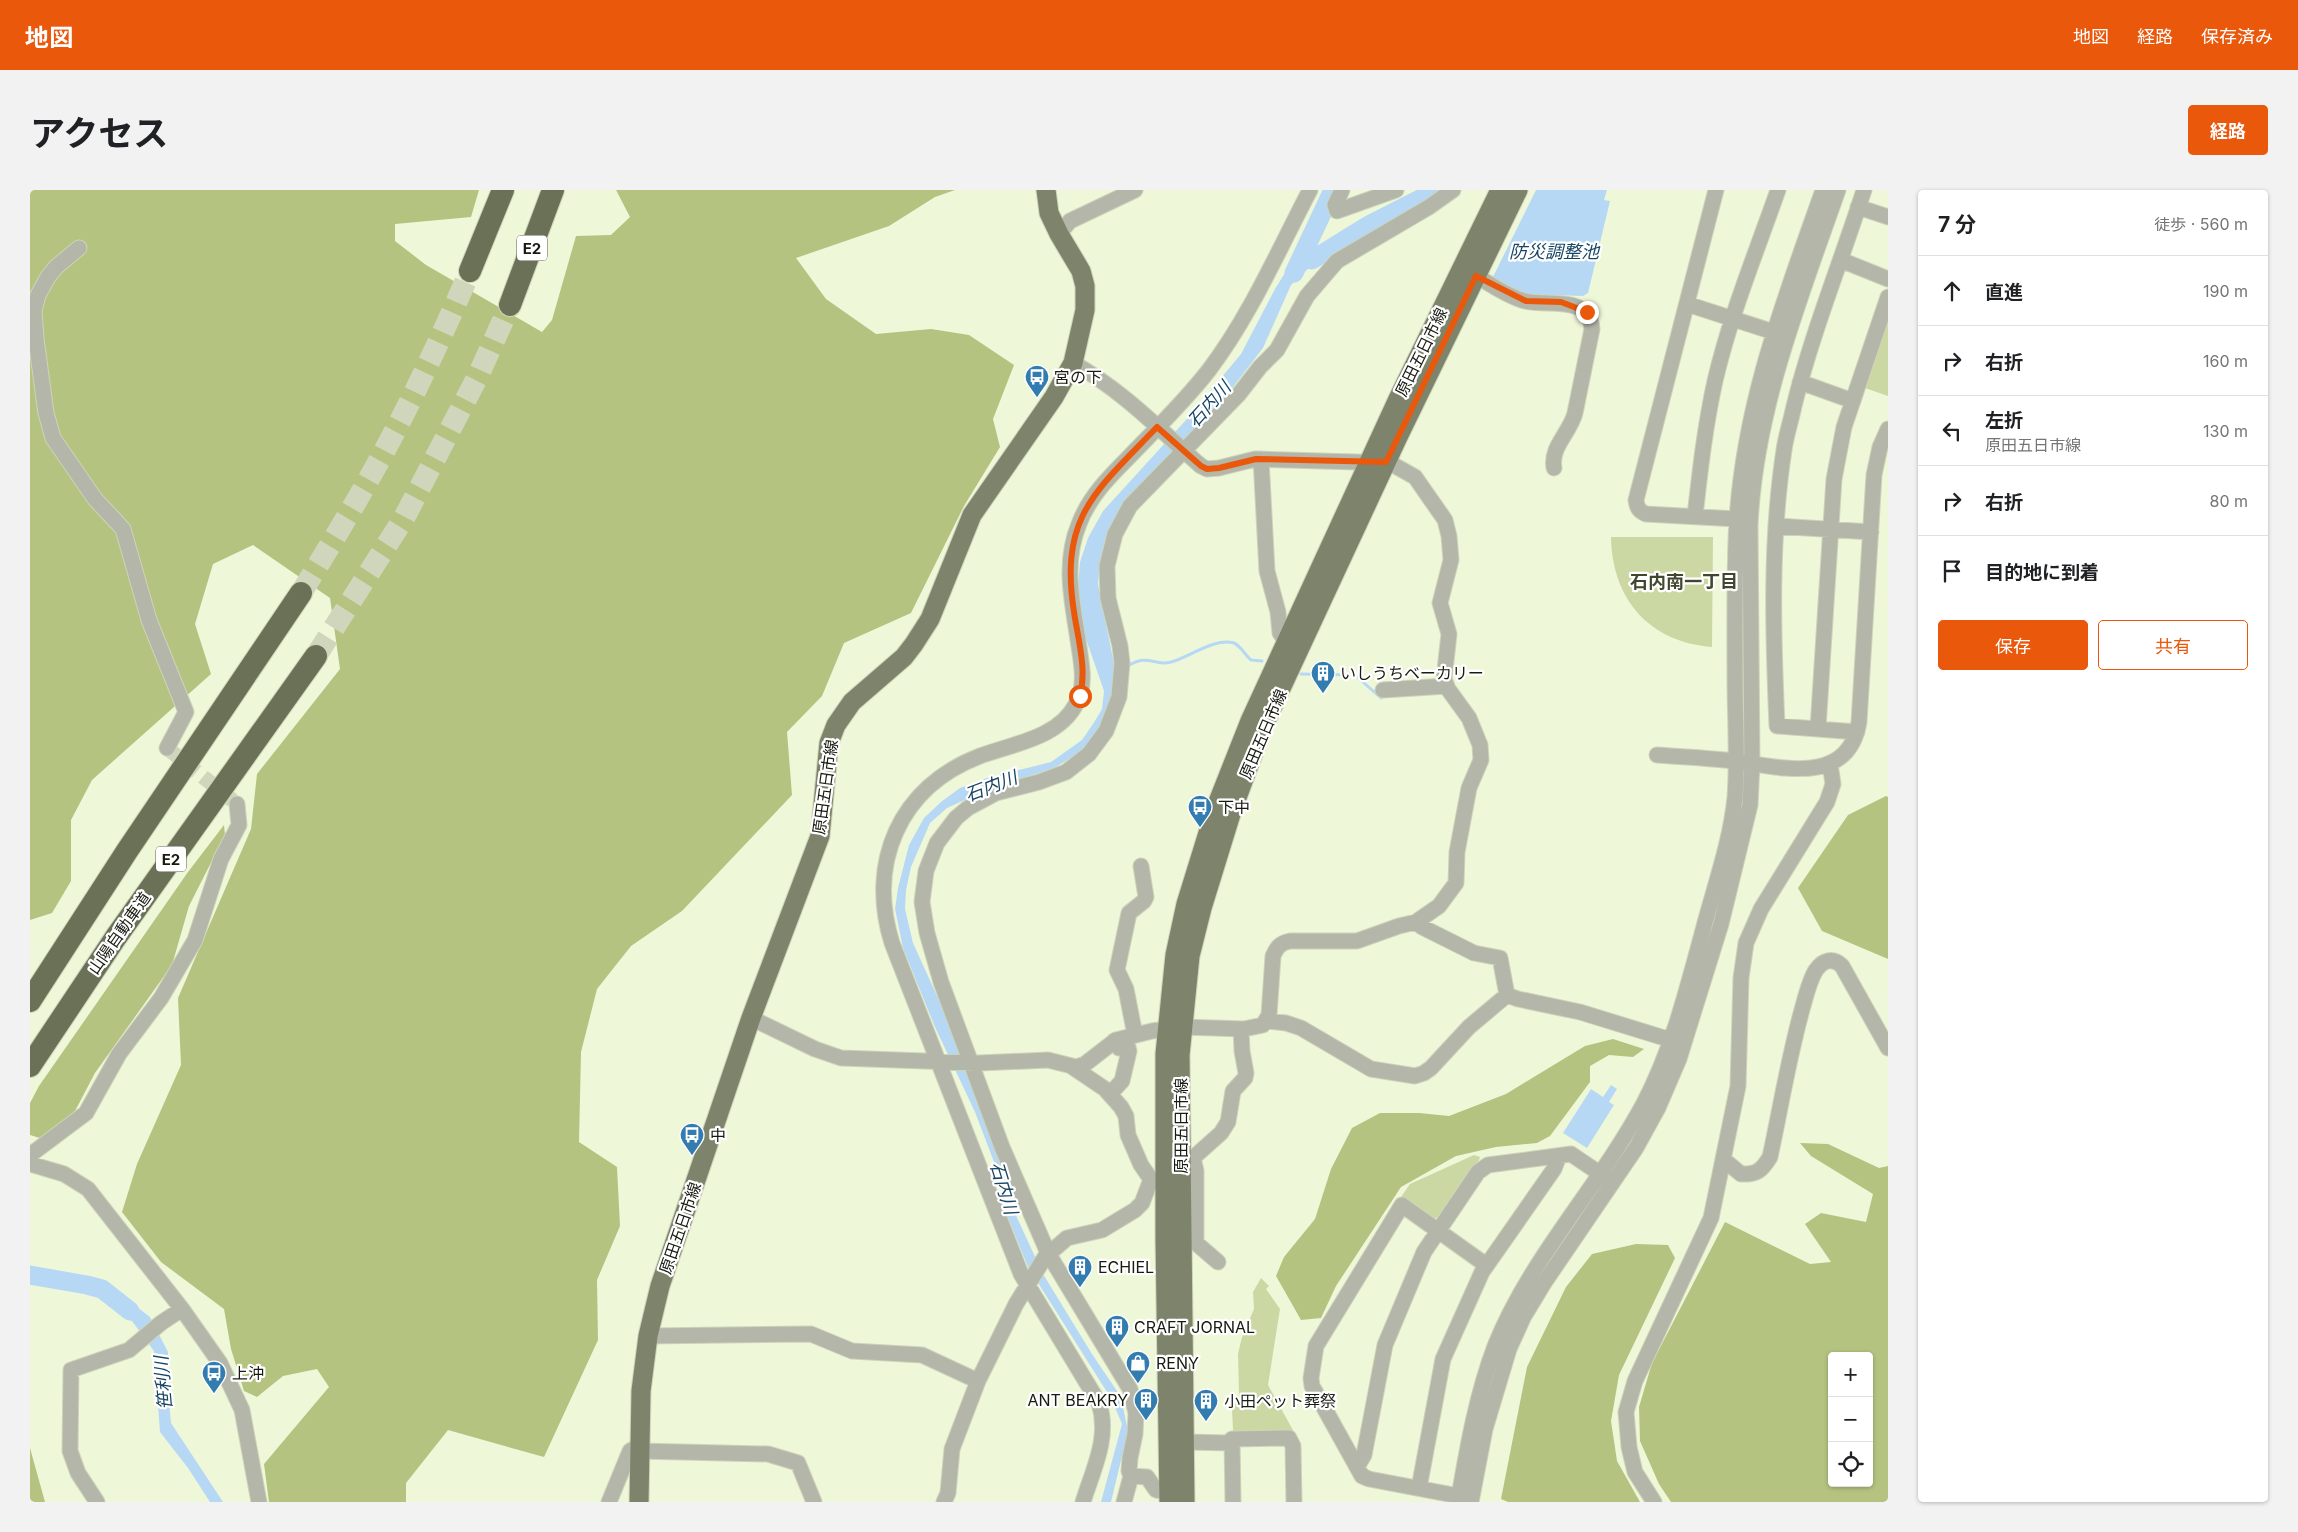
<!DOCTYPE html>
<html lang="ja">
<head>
<meta charset="utf-8">
<style>
  :root { --surface:#fff; --page:#f2f2f2; --text:#202124; --muted:#757577; --line:#e0e0e0; --accent:#ea580c }
  body { margin:0; font-family:Inter,"Noto Sans JP",sans-serif; background:var(--page); color:var(--text) }
  .controls { position:absolute; right:15px; bottom:15px; display:grid; overflow:hidden; border-radius:5px; box-shadow:0 1px 4px #0004 }
  .controls button { width:45px; height:45px; display:grid; place-items:center; padding:0; border:0; border-bottom:1px solid var(--line); background:var(--surface); color:var(--text); font:25px sans-serif }
  .stop { position:absolute; width:15px; height:15px; margin:-11px; border:4px solid #ea580c; border-radius:50%; background:#fff }
  .stop.end { background:#ea580c; border-color:#fff; box-shadow:0 1px 5px #0008 }
  .list { margin:0; padding:0; list-style:none }
  h2 { display:flex; justify-content:space-between; align-items:center; height:65px; margin:0; padding:0 20px; font-size:21px }
  h2 small { font-size:16px; font-weight:400; color:var(--muted) }
  .list li { display:grid; grid-template-columns:32px 1fr auto; gap:15px; align-items:center; box-sizing:border-box; height:70px; padding:0 20px; border-top:1px solid var(--line) }
  .list b { display:block; font-size:19px; white-space:nowrap }
  .list p { margin:0; font-size:16px; white-space:nowrap; color:var(--muted) }
  .list em { font-size:16px; font-style:normal; color:var(--muted) }
  .actions { display:flex; gap:10px; padding:15px 20px }
  .actions a { flex:1; padding:11px 0; border:1px solid var(--accent); border-radius:5px; text-align:center; font-size:18px; color:var(--accent) }
  .actions .main { background:var(--accent); color:#fff }
  .icon { flex:none; width:28px; height:28px; fill:none; stroke:currentColor; stroke-width:2; stroke-linecap:round; stroke-linejoin:round }
  .map { position:relative; flex:none; width:1858px; height:1312px; overflow:hidden; border-radius:5px }
  header { display:flex; align-items:center; gap:30px; box-sizing:border-box; height:70px; padding:0 25px; background:var(--accent); color:#fff }
  header strong { font-size:24px }
  nav { display:flex; gap:28px; margin-inline-start:auto; font-size:18px }
  .intro { display:flex; align-items:center; justify-content:space-between; box-sizing:border-box; height:120px; padding:0 30px }
  h1 { margin:0; font-size:35px }
  .button { padding:12px 22px; border-radius:5px; background:var(--accent); color:#fff; font-size:18px; font-weight:700 }
  main { display:flex; gap:30px; padding:0 30px }
  aside { flex:1; background:var(--surface); border-radius:5px; box-shadow:0 1px 4px #0004 }
  .map>svg:first-child { display:block }
  .green { fill:#ccd8a3 }
  .forest { fill:#b4c380; fill-rule:evenodd }
  .water { fill:#b6d8f5 }
  .lines { fill:none; stroke-linecap:round; stroke-linejoin:round }
  .stream { stroke:#b6d8f5; stroke-width:3 }
  .river { stroke:#b6d8f5; stroke-width:19 }
  .minor-tunnel { stroke:#cfd6bb; stroke-width:15; stroke-dasharray:15 8; stroke-linecap:butt }
  .highway-tunnel { stroke:#cfd6bb; stroke-width:22; stroke-dasharray:22 11; stroke-linecap:butt }
  .minor-casing { stroke:#cdd4b9; stroke-width:17 }
  .major-casing { stroke:#cdd4b9; stroke-width:21 }
  .highway-casing { stroke:#cdd4b9; stroke-width:24 }
  .minor { stroke:#b3b6a9; stroke-width:15 }
  .major { stroke:#7e836c; stroke-width:19 }
  .highway { stroke:#6b7157; stroke-width:22 }
  .route { stroke:#ea580c; stroke-width:6 }
  .labels { text-anchor:middle; dominant-baseline:central; stroke-width:4.5; stroke-linejoin:round; paint-order:stroke }
  .shield { fill:#fff; stroke:#5d5f58; stroke-width:1 }
  .shield-label { font-size:15px; font-weight:bold; fill:#181b10 }
  .street-label { font-size:16px; fill:#181b10; stroke:#fff }
  .poi-label { font-size:16px; fill:#181b10; stroke:#fff; text-anchor:start }
  .water-label { font-size:18px; font-style:italic; fill:#194564; stroke:#fff }
  .neighbourhood-label { font-size:18px; font-weight:bold; fill:#41472e; stroke:#fff }
</style>
</head>
<body>
<header>
<strong>地図</strong>
<nav><a>地図</a><a>経路</a><a>保存済み</a></nav>
</header>
<div class="intro"><h1>アクセス</h1><a class="button">経路</a></div>
<main>
<div class="map">
<svg width="1858" height="1312" viewBox="0 0 1858 1312">
  <rect width="100%" height="100%" fill="#eff7d9"/>
  <path class="green" d="M 1858,122 L 1858,206 L 1832,197 Z
    M 1581,347 L 1683,347 L 1682,457 C 1619,452 1582,409 1581,347 Z
    M 1444,965 L 1450,967 L 1449,970 L 1408,1027 L 1401,1030 L 1374,1010 L 1371,1007 L 1380,994 Z
    M 1231,1088 L 1239,1096 L 1236,1099 L 1250,1119 L 1238,1195 L 1264,1242 L 1203,1241 L 1202,1219 L 1204,1218 L 1209,1204 L 1208,1164 L 1212,1147 L 1224,1119 L 1223,1102 Z"/>
  <path class="forest" d="M 0,0 L 449,0 L 441,27 L 365,34 L 365,51 L 396,75 L 512,142 L 522,130 L 546,46 L 581,45 L 600,27 L 586,0 L 925,0 L 905,7 L 859,36 L 766,68 L 796,109 L 846,144 L 901,139 L 939,145 L 984,175 L 963,229 L 970,257 L 934,316 L 881,423 L 814,453 L 792,506 L 757,542 L 762,605 L 652,721 L 601,756 L 567,799 L 551,862 L 549,952 L 587,977 L 590,1036 L 567,1090 L 568,1150 L 514,1267 L 418,1240 L 376,1293 L 376,1312 L 239,1312 L 234,1274 L 299,1197 L 287,1179 L 253,1186 L 227,1207 L 214,1201 L 201,1159 L 194,1119 L 131,1072 L 92,1022 L 107,974 L 151,875 L 148,808 L 221,639 L 227,584 L 310,479 L 300,408 L 223,355 L 183,374 L 165,434 L 181,484 L 62,590 L 41,630 L 41,691 L 22,723 L 0,730 Z
    M 1856,606 L 1858,607 L 1858,769 L 1792,741 L 1768,698 L 1818,625 Z
    M 194,635 L 195,645 L 159,716 L 142,775 L 65,883 L 45,921 L 13,949 L 0,945 L 0,913 L 9,896 L 158,682 Z
    M 1583,849 L 1614,859 L 1603,867 L 1579,865 L 1560,876 L 1560,892 L 1520,946 L 1507,953 L 1466,957 L 1426,966 L 1371,997 L 1306,1096 L 1291,1128 L 1271,1130 L 1246,1086 L 1254,1067 L 1285,1029 L 1301,979 L 1322,938 L 1350,923 L 1389,923 L 1419,926 L 1476,904 L 1555,856 Z
    M 1770,953 L 1798,954 L 1849,978 L 1858,976 L 1858,1312 L 1641,1312 L 1629,1294 L 1610,1251 L 1609,1217 L 1622,1173 L 1695,1032 L 1780,1074 L 1801,1072 L 1775,1034 L 1791,1023 L 1836,1032 L 1843,1004 L 1781,966 ZM 1802,1166 L 1839,1166 L 1839,1293 L 1802,1293 Z
    M 1606,1054 L 1638,1055 L 1645,1068 L 1589,1185 L 1581,1231 L 1587,1271 L 1610,1312 L 1478,1312 L 1471,1309 L 1497,1177 L 1536,1097 L 1562,1064 Z
    M 0,1258 L 15,1312 L 0,1312 Z"/>
  <path class="water" d="M 1506,0 L 1577,0 L 1574,10 L 1580,11 L 1558,103 L 1553,106 L 1487,104 L 1461,91 Z
    M 1313,55 L 1281,76 L 1261,95 L 1233,158 L 1200,201 L 1131,276 L 1077,351 L 1070,372 L 1068,394 L 1085,479 L 1080,520 L 1059,557 L 1024,578 L 959,599 L 917,618 L 900,633 L 881,677 L 876,700 L 875,719 L 883,753 L 923,841 L 984,1005 L 983,1019 L 1013,1084 L 1062,1164 L 1091,1207 L 1098,1241 L 1081,1312 L 1071,1312 L 1092,1234 L 1082,1210 L 998,1077 L 976,1023 L 972,993 L 945,922 L 905,837 L 873,758 L 865,719 L 868,698 L 879,655 L 894,628 L 911,612 L 930,598 L 957,588 L 1021,572 L 1052,550 L 1063,534 L 1072,519 L 1074,501 L 1056,449 L 1048,398 L 1050,372 L 1058,348 L 1073,321 L 1156,230 L 1211,164 L 1245,99 L 1268,62 Z
    M 1581,895 L 1587,899 L 1579,912 L 1584,915 L 1557,958 L 1533,943 L 1561,899 L 1573,907 Z
    M 85,1100 L 120,1127 L 138,1162 L 138,1202 L 141,1233 L 193,1312 L 180,1312 L 158,1278 L 130,1242 L 124,1161 L 102,1131 L 77,1112 Z"/>
  <g class="lines">
    <path class="stream" d="M 1096,477 C 1119,462 1123,477 1141,472 C 1158,468 1185,447 1204,453 C 1211,456 1215,465 1221,470 L 1232,471
      M 1271,484 L 1325,485 L 1351,508"/>
    <path class="river" d="M 1282,70 L 1337,36 L 1390,9 L 1402,0
      M 1264,83 L 1303,0
      M 0,1085 L 57,1095 L 72,1099 L 100,1121"/>
    <path class="minor-tunnel" d="M 137,558 L 207,614"/>
    <path class="highway-tunnel" d="M 271,403 C 304,349 337,295 366,239 C 393,187 417,134 440,81
      M 286,466 L 374,328 L 448,186 L 480,115"/>
    <defs>
      <path id="minor" d="M 1312,0 L 1305,15 L 1307,21 L 1366,0
        M 1686,0 L 1606,310 C 1607,318 1609,321 1616,324 L 1707,329
        M 1828,17 L 1858,27
        M 1029,44 L 1040,31 L 1105,0
        M 49,58 L 26,77 L 18,87 L 8,105 L 4,121 L 6,149 L 16,223 L 23,248 L 65,309 L 93,339 L 119,430 L 156,522 L 137,558
        M 1811,70 L 1858,89
        M 1446,86 C 1461,94 1478,107 1495,111 C 1517,117 1560,104 1562,139 L 1545,223 C 1540,243 1520,257 1524,278
        M 1657,114 L 1753,145
        M 1043,173 C 1092,200 1129,239 1171,276 L 1177,279 L 1189,278 L 1225,269 L 1360,273 L 1385,287 L 1415,330 L 1419,346 L 1421,370 L 1410,413 L 1419,444 L 1414,489 L 1418,499 L 1439,528 L 1450,555 L 1451,570 L 1439,598 L 1427,662 L 1426,693 L 1409,716 L 1386,732
        M 1770,192 L 1823,211
        M 1231,269 L 1237,381 L 1248,422 L 1250,443 L 1257,453
        M 1665,326 C 1670,281 1675,236 1685,191 C 1700,126 1726,63 1748,0
        M 1746,336 L 1841,342
        M 1353,500 L 1417,496
        M 1788,538 L 1804,289 L 1814,237 L 1858,107
        M 1827,542 L 1747,536 C 1743,444 1740,351 1754,260 C 1756,245 1761,231 1764,216 C 1782,143 1811,72 1834,0
        M 1627,565 C 1653,567 1679,568 1704,571 C 1750,577 1818,597 1829,532 L 1844,285 L 1850,257 L 1858,239
        M 721,828 L 785,859 L 811,868 L 949,873 L 1018,870 L 1046,877 L 1055,874 L 1086,850 L 1122,841 L 1153,837 L 1214,839 L 1233,835 L 1239,825 L 1243,766 C 1247,757 1250,753 1260,751 L 1327,751 L 1369,736 L 1386,732 L 1392,737 L 1444,763 L 1470,768 L 1477,805 L 1488,809 L 1550,822 L 1641,850
        M 1237,831 L 1256,833 L 1271,838 L 1341,879 L 1385,886 L 1394,883 L 1401,878 L 1439,837 L 1477,805
        M 1105,845 L 1096,799 L 1087,780 L 1099,723 L 1114,711 L 1116,707 L 1111,676
        M 1080,904 L 1092,891 L 1099,861 L 1098,857 L 1089,858 L 1084,851
        M 0,965 L 56,923 L 89,864 L 131,808 L 165,750 L 191,669 L 209,635 L 207,614
        M 1163,968 L 1166,981 L 1166,1051
        M 1151,969 L 1163,968 L 1191,943 L 1198,932 L 1203,901 L 1215,888 L 1216,883 L 1212,861 L 1211,839
        M 1693,969 L 1711,984 C 1727,985 1732,980 1740,967 C 1751,916 1759,865 1773,816 C 1776,805 1780,789 1786,780 C 1793,770 1803,767 1812,776 L 1858,858
        M 0,974 L 34,984 L 58,999 L 152,1119 L 190,1173 L 212,1220 L 229,1312
        M 1159,1047 L 1188,1072
        M 618,1146 L 781,1144 L 822,1161 L 892,1165 L 948,1191
        M 1155,1252 L 1202,1253
        M 609,1261 L 738,1264 L 768,1273 L 784,1312
        M 1327,1277 L 1334,1265 L 1355,1155 L 1394,1062 L 1448,982 L 1458,975 L 1541,964 L 1578,989
        M 1101,1286 L 1117,1287 L 1126,1300 L 1139,1302
        M 1389,1298 L 1413,1169 L 1452,1082 L 1524,979 L 1529,966
        M 1429,1306 L 1339,1289 L 1332,1286 L 1282,1196 L 1281,1188 L 1286,1156 L 1372,1015 L 1456,1075
        M 67,1312 L 48,1283 L 40,1261 L 41,1180 L 99,1160 L 131,1133 L 152,1119
        M 579,1312 L 600,1261 L 609,1256
        M 914,1312 L 918,1303 L 922,1259 L 948,1191 L 986,1114 L 1015,1067 L 1037,1048 L 1072,1040 L 1105,1020 L 1112,1013 L 1120,992 L 1120,988 L 1111,975 L 1098,945 L 1096,926 L 1091,917 L 1075,899 L 1041,876
        M 1053,1312 C 1063,1279 1080,1248 1069,1213 L 991,1084 L 862,753 C 837,673 869,597 950,566 C 982,554 1029,548 1046,514 C 1057,494 1051,472 1048,450 C 1042,411 1033,372 1049,334 C 1059,307 1079,287 1099,267 C 1126,239 1155,211 1179,180 C 1220,126 1248,61 1280,0
        M 1094,1312 L 1101,1286 L 1099,1281 L 1100,1268 L 1105,1244 L 1106,1223 L 1100,1199 L 1018,1063 L 972,957 L 911,792 L 897,743 L 892,712 L 896,681 L 907,653 L 926,628 L 938,618 L 966,603 L 1009,592 L 1036,582 L 1059,564 L 1076,541 L 1089,507 L 1092,473 L 1090,456 L 1078,408 L 1077,376 L 1085,344 L 1100,316 L 1209,204 L 1230,177 L 1247,160 L 1277,106 L 1307,71 L 1399,17 L 1423,0
        M 1203,1312 L 1202,1249 L 1259,1248 L 1263,1256 L 1264,1312
        M 1428,1312 C 1437,1260 1446,1206 1465,1156 C 1500,1068 1569,997 1614,913 C 1644,856 1659,791 1676,729 C 1687,689 1701,648 1705,607 C 1708,567 1705,528 1705,489 C 1705,437 1704,380 1707,329 C 1715,210 1754,111 1793,0
        M 1441,1312 L 1455,1239 L 1479,1159 L 1494,1126 L 1514,1093 L 1606,958 L 1628,918 L 1649,869 L 1691,734 L 1720,615 L 1722,574 L 1720,336 C 1725,220 1770,109 1808,0
        M 1624,1312 L 1605,1282 L 1599,1257 L 1596,1222 L 1605,1191 L 1681,1028 L 1708,896 L 1711,788 L 1716,753 L 1731,719 L 1797,612 L 1803,594 L 1800,574"/>
      <path id="major" d="M 609,1312 L 611,1201 L 618,1146 L 630,1096 L 721,828 L 790,646 L 799,553 L 806,535 L 822,512 L 874,467 L 884,454 L 900,429 L 942,325 L 1024,207 L 1043,173 L 1055,120 L 1055,96 L 1051,81 L 1029,44 L 1019,23 L 1016,0
        M 1139,1312 L 1135,1047 L 1135,864 L 1145,765 L 1156,714 L 1186,617 L 1220,531 L 1368,209 L 1470,0
        M 1155,1312 L 1150,865 L 1160,766 L 1172,718 L 1201,624 L 1233,537 L 1367,249 L 1488,0"/>
      <path id="highway" d="M 440,81 L 473,0
        M 480,115 L 523,0
        M 0,811 L 97,661 L 271,403
        M 0,876 L 86,747 L 286,466"/>
    </defs>
    <use href="#minor" class="minor-casing"/>
    <use href="#major" class="major-casing"/>
    <use href="#highway" class="highway-casing"/>
    <use href="#minor" class="minor"/>
    <use href="#major" class="major"/>
    <use href="#highway" class="highway"/>
  </g>
  <g class="lines">
    <path class="route" d="M 1050,506 C 1057,479 1048,449 1044,422 C 1029,326 1066,301 1127,237 L 1171,276 L 1177,279 L 1189,278 L 1226,269 L 1356,272 L 1446,86 L 1496,111 L 1531,112 L 1557,122"/>
  </g>
  <defs>
    <symbol id="bus-pin" viewBox="-11 -11 22 30"><path d="M0 17L-7.5 6A9.5 9.5 0 1 1 7.5 6Z" fill="#337cb0" stroke="#fff"/><path d="M-5-6H5V4H4V6H2V4H-2V6H-4V4H-5ZM-3.5-4V0h7V-4ZM-3.5 1.2v1.5H-2V1.2ZM2 1.2v1.5H3.5V1.2Z" fill="#fff"/></symbol>
    <symbol id="building-pin" viewBox="-11 -11 22 30"><path d="M0 17L-7.5 6A9.5 9.5 0 1 1 7.5 6Z" fill="#337cb0" stroke="#fff"/><path d="M-4-6H4V6H1V3H-1V6H-4ZM-2.5-4.3h1.7v1.8h-1.7ZM.8-4.3h1.7v1.8H.8ZM-2.5-1h1.7V.8h-1.7ZM.8-1h1.7V.8H.8Z" fill="#fff"/></symbol>
    <symbol id="shop-pin" viewBox="-11 -11 22 30"><path d="M0 17L-7.5 6A9.5 9.5 0 1 1 7.5 6Z" fill="#337cb0" stroke="#fff"/><path d="M-5-2.5h2.3a2.7 3.5 0 0 1 5.4 0H5L5.5 6h-11ZM-1.5-2.5h3a1.5 2.3 0 0 0-3 0Z" fill="#fff"/></symbol>
  </defs>
  <g fill-rule="evenodd">
    <use href="#bus-pin" x="993" y="173" width="28" height="38"/>
    <use href="#building-pin" x="1279" y="469" width="28" height="38"/>
    <use href="#bus-pin" x="1156" y="603" width="28" height="38"/>
    <use href="#bus-pin" x="648" y="931" width="28" height="38"/>
    <use href="#building-pin" x="1036" y="1063" width="28" height="38"/>
    <use href="#building-pin" x="1073" y="1123" width="28" height="38"/>
    <use href="#shop-pin" x="1094" y="1159" width="28" height="38"/>
    <use href="#bus-pin" x="170" y="1169" width="28" height="38"/>
    <use href="#building-pin" x="1102" y="1196" width="28" height="38"/>
    <use href="#building-pin" x="1162" y="1197" width="28" height="38"/>
  </g>
  <g class="labels">
    <g class="shield">
      <rect x="487" y="45.5" width="30" height="25" rx="4"/>
      <rect x="126" y="656.5" width="30" height="25" rx="4"/>
    </g>
    <g class="shield-label">
      <text x="502" y="58">E2</text>
      <text x="141" y="669">E2</text>
    </g>
    <g class="street-label">
      <text transform="translate(1391 162) rotate(-64)">原田五日市線</text>
      <text transform="translate(1233 544) rotate(-67)">原田五日市線</text>
      <text transform="translate(795 597) rotate(-82)">原田五日市線</text>
      <text transform="translate(89 743) rotate(-55)">山陽自動車道</text>
      <text transform="translate(1151 936) rotate(-90)">原田五日市線</text>
      <text transform="translate(650 1038) rotate(-71)">原田五日市線</text>
    </g>
    <g class="poi-label">
      <text x="1024" y="187">宮の下</text>
      <text x="1310" y="483">いしうちベーカリー</text>
      <text x="1188" y="617">下中</text>
      <text x="680" y="945">中</text>
      <text x="1068" y="1077">ECHIEL</text>
      <text x="1104" y="1137">CRAFT JORNAL</text>
      <text x="1126" y="1173">RENY</text>
      <text x="202" y="1183">上沖</text>
      <text x="1098" y="1210" text-anchor="end">ANT BEAKRY</text>
      <text x="1194" y="1211">小田ペット葬祭</text>
    </g>
    <g class="water-label">
      <text x="1524" y="61">防災調整池</text>
      <text transform="translate(1179 214) rotate(-48)">石内川</text>
      <text transform="translate(961 596) rotate(-21)">石内川</text>
      <text transform="translate(974 998) rotate(73)">石内川</text>
      <text transform="translate(133 1193) rotate(-95)">笹利川</text>
    </g>
    <g class="neighbourhood-label">
      <text x="1654" y="391">石内南一丁目</text>
    </g>
  </g>
</svg>
<div class="controls">
<button>+</button>
<button>−</button>
<button><svg class="icon" aria-label="locate" viewBox="0 0 24 24"><circle cx="12" cy="12" r="6"/><path d="M12 2v4M12 18v4M2 12h4M18 12h4"/></svg></button>
</div>
<div class="stop" style="left:1050px;top:506px"></div>
<div class="stop end" style="left:1557px;top:122px"></div>
</div>
<aside>
<h2>7 分<small>徒歩 · 560 m</small></h2>
<ul class="list">
<li><svg class="icon" aria-label="ahead" viewBox="0 0 24 24"><path d="M12 20V5M6 11l6-6 6 6"/></svg><div><b>直進</b></div><em>190 m</em></li>
<li><svg class="icon" aria-label="right" viewBox="0 0 24 24"><path d="M7 20v-9h11M14 6l5 5-5 5"/></svg><div><b>右折</b></div><em>160 m</em></li>
<li><svg class="icon" aria-label="left" viewBox="0 0 24 24"><path d="M17 20v-9H6M10 6l-5 5 5 5"/></svg><div><b>左折</b><p>原田五日市線</p></div><em>130 m</em></li>
<li><svg class="icon" aria-label="right" viewBox="0 0 24 24"><path d="M7 20v-9h11M14 6l5 5-5 5"/></svg><div><b>右折</b></div><em>80 m</em></li>
<li><svg class="icon" aria-label="arrive" viewBox="0 0 24 24"><path d="M6 21V4h12l-3 4 3 4H6"/></svg><div><b>目的地に到着</b></div></li>
</ul>
<div class="actions"><a class="main">保存</a><a>共有</a></div>
</aside>
</main>
</body>
</html>
